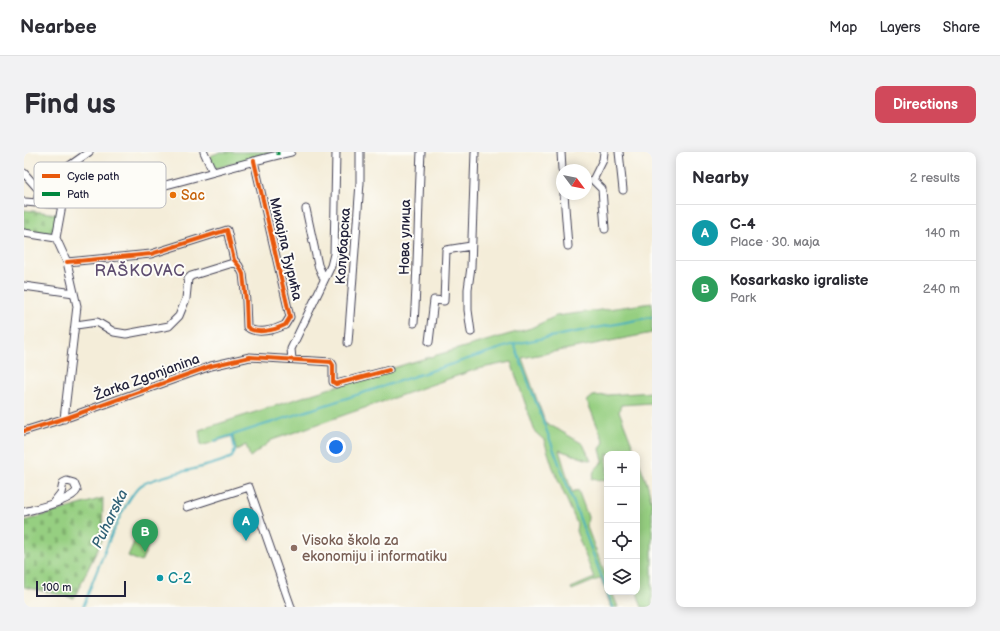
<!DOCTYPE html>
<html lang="en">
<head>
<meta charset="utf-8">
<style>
  :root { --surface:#fff; --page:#f2f2f3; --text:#2b2b33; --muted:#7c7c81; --line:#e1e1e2; --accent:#d1495b }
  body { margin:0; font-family:"Balsamiq Sans",sans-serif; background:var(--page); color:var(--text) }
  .controls { position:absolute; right:12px; bottom:12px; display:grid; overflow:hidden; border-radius:8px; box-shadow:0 2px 10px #0003 }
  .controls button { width:36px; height:36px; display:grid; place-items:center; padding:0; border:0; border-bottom:1px solid var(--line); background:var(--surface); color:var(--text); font:20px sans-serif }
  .compass { position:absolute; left:532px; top:12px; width:36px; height:36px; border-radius:50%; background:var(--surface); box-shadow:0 2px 10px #0003; rotate:122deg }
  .scale { position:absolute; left:12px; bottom:10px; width:90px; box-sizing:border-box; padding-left:4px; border:2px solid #22223b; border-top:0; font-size:11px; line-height:14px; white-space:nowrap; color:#22223b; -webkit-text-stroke:3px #fdfcf7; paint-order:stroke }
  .you { position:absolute; left:312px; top:295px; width:14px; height:14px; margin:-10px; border:3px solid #fff; border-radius:50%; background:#1a73e8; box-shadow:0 0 0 6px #1a73e833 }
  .badge { display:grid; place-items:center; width:26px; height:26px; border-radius:50%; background:var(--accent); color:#fff; font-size:13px; font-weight:700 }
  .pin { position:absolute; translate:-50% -33px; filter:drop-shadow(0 1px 2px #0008) }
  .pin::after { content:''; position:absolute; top:21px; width:14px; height:12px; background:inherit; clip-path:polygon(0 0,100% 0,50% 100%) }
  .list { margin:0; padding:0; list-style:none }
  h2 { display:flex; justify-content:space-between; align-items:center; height:52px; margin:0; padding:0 16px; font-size:17px }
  h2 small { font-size:13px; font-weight:400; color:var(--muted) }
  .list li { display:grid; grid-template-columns:26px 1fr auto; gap:12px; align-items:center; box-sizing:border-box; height:56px; padding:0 16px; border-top:1px solid var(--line) }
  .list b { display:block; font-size:15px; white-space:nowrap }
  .list p { margin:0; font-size:13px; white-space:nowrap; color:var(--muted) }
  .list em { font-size:13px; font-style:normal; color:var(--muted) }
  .icon { flex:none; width:22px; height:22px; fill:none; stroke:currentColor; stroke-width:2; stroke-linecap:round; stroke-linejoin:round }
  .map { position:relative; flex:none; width:628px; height:455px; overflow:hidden; border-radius:8px }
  header { display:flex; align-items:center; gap:24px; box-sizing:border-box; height:56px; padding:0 20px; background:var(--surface); border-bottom:1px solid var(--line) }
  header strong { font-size:19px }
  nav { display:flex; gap:22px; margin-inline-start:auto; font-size:14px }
  .intro { display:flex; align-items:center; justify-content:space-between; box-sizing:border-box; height:96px; padding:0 24px }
  h1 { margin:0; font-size:28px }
  .button { padding:10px 18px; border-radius:8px; background:var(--accent); color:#fff; font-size:14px; font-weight:700 }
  main { display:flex; gap:24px; padding:0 24px }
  aside { flex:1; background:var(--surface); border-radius:8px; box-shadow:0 2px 10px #0003 }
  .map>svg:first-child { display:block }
  .green { fill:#96cf81; stroke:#5c785e }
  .cemetery { fill:url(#cemetery-stones); stroke:#5c785e }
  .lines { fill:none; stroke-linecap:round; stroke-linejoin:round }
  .stream { stroke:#41afbe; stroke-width:2 }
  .street-casing { stroke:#424053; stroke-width:9 }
  .street { stroke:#fff; stroke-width:7 }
  .quiet { stroke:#00873e; stroke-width:3; stroke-dasharray:6 3; stroke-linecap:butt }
  .cycleway-casing { stroke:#fdfcf7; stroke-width:6 }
  .cycleway { stroke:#e8590c; stroke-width:4 }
  .food-dot { fill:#e8710a; stroke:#fdfcf7; stroke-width:1.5 }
  .education-dot { fill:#8d6e63; stroke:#fdfcf7; stroke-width:1.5 }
  .culture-dot { fill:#0f9aa8; stroke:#fdfcf7; stroke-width:1.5 }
  .labels { text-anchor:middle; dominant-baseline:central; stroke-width:4; stroke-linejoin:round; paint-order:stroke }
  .food-label { font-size:14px; fill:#c56008; stroke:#fdfcf7; text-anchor:start }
  .street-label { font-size:14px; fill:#22223b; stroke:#fdfcf7 }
  .education-label { font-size:14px; fill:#785e54; stroke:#fdfcf7; text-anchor:start }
  .culture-label { font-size:14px; fill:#0d838f; stroke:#fdfcf7; text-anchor:start }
  .water-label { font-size:15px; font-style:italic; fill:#306176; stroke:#fdfcf7 }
  .quarter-label { font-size:16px; letter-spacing:1px; fill:#5f4e70; stroke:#fdfcf7 }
  .key { fill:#fdfcf7; stroke:#bbbbbf; stroke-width:1 }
  .key-label { font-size:11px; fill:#22223b }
</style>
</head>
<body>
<header>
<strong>Nearbee</strong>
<nav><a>Map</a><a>Layers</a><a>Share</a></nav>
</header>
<div class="intro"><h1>Find us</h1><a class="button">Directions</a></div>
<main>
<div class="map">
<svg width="628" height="455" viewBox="0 0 628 455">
  <defs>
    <pattern id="cemetery-stones" width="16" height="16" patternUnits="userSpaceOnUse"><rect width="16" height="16" fill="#96cf81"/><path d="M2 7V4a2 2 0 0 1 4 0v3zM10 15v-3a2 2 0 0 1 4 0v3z" fill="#81b170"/></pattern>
  </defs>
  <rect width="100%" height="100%" fill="#fdfcf7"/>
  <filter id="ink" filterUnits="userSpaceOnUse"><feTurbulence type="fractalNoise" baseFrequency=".025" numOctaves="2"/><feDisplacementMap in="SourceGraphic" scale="8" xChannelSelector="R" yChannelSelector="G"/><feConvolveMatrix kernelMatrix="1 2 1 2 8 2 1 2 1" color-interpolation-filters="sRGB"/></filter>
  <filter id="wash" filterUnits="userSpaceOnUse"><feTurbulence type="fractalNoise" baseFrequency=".012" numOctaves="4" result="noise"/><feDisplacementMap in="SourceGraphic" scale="16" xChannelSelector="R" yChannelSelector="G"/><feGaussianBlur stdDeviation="0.9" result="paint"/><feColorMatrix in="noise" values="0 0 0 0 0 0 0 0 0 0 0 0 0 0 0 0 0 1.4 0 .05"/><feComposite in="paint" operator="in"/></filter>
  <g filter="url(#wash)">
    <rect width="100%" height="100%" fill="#f4edd9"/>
    <path class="green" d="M 196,0 L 248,0 L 193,16 L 190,15 L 186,4 Z
      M 628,151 L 628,181 L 498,206 L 521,270 L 559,292 L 567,309 L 535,298 L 548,340 L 554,338 L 564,365 L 563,375 L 583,427 L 583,440 L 588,440 L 594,455 L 587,455 L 577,426 L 548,438 L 547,436 L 570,426 L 552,379 L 553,372 L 529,316 L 520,288 L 511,280 L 487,210 L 453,217 L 248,288 L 226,305 L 222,293 L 212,298 L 209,284 L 177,294 L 175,278 L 385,211 L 507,176 L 532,164 Z
      M 628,240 L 628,251 L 597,253 L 595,259 L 612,302 L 583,302 L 583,329 L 568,327 L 570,319 L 579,309 L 576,297 L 580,290 L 563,249 L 569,244 Z
      M 613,305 L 624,334 L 628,352 L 628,455 L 618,455 C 613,443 610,433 616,421 L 613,412 Z
      M 114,381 L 127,387 L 117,410 L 104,404 Z"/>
    <path class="cemetery" d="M 0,58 L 34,62 L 32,73 L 28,84 L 0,80 Z
      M 79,346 L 78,388 L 50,446 L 0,435 L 0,369 Z"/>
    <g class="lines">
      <path class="stream" d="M 490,192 L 583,439
        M 190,289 L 490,192 L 628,165
        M 583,440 L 589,455
        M 59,455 C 69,430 99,343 119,332 C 147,319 180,318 208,305 L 211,298 L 208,283"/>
    </g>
  </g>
  <g filter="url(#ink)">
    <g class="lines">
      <defs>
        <path id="street" d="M 180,0 L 189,20
          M 537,0 L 538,18
          M 580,0 L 579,8 L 569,28 L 578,37 L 581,77
          M 595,0 L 599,38
          M 0,21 L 15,38
          M 540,42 L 544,94
          M 0,50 C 13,51 27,53 39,52 C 118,45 191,17 267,0
          M 13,51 L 15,38 L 24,29 L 65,0
          M 38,53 L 32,86 L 43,110 L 53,154 L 40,267
          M 282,57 L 294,113 L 300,127
          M 0,81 L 32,86
          M 43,110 L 127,102 L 203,78 L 210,108 L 215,114 L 219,122 L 222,149 L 223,175 C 232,183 251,178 261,173 L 266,165 L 230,9
          M 0,134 L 50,141
          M 390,171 C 394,114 394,57 397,0
          M 52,173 L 73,170 L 90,180 L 102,182 L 145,174 L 155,164 L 162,147 L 164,127 L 167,124 L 212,110
          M 447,180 L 444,158 L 444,137 L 447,115 L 451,0
          M 405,190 L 410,148 L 420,149 L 422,98 L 447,94
          M 324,191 L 336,31 L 336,0
          M 268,207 L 267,197 L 307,114 L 310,102 L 312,0
          M 0,279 L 45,265 L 187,214 L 226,205 L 307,210 L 309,213 L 309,230 L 312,232 L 365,218
          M 163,355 L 225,335 L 267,455
          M 0,360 C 13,356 48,349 53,338 L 50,331 L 43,329 L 39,331 L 37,341 L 29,351"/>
      </defs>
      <use href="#street" class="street-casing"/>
      <use href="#street" class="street"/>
      <path class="quiet" d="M 254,0 L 254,3"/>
      <defs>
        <path id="cycleway" d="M 43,110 L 127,102 L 203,78 L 210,108 L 215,114 L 219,122 L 222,149 L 223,175 C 232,183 251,178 261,173 L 266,165 L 230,9
          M 0,279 L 45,265 L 187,214 L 226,205 L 307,210 L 309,213 L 309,230 L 312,232 L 365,218"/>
      </defs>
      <use href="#cycleway" class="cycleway-casing"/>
      <use href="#cycleway" class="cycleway"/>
    </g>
  </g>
  <circle class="food-dot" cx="149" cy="43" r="4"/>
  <circle class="education-dot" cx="270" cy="396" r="4"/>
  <circle class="culture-dot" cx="136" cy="426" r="4"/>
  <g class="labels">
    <g class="food-label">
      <text x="157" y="43">Sac</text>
    </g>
    <g class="street-label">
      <text transform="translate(381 85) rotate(-89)">Нова улица</text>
      <text transform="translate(319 94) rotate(-86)">Колубарска</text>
      <text transform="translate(262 97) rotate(77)">Михајла Ђурића</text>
      <text transform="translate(123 225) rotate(-20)">Žarka Zgonjanina</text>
    </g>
    <g class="education-label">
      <text x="278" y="388">Visoka škola za<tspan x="278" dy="16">ekonomiju i informatiku</tspan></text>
    </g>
    <g class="culture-label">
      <text x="144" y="426">C-2</text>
    </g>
    <g class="water-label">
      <text transform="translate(86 367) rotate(-64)">Puharska</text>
    </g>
    <g class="quarter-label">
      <text x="116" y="119">RAŠKOVAC</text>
    </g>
  </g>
  <rect x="10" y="10" width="132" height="46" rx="6" class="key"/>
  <rect x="18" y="22" width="18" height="4" fill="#e8590c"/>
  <rect x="18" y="40" width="18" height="4" fill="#00873e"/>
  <g class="key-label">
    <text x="43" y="28">Cycle path</text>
    <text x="43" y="46">Path</text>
  </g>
</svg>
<div class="controls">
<button>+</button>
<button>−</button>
<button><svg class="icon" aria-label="locate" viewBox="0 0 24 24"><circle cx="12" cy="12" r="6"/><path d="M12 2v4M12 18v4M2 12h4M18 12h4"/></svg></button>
<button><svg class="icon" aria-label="layers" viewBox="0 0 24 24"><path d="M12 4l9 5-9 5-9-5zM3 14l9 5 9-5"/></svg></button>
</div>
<svg class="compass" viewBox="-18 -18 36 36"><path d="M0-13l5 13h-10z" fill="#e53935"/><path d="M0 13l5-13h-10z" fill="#7c7c81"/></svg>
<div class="scale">100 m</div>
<div class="you"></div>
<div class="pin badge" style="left:222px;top:389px;background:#0f9aa8">A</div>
<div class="pin badge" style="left:121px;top:400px;background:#2e9e5b">B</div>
</div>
<aside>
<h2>Nearby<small>2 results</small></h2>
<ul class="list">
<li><span class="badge" style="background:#0f9aa8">A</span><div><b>C-4</b><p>Place · 30. маја</p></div><em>140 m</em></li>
<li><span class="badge" style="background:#2e9e5b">B</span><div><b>Kosarkasko igraliste</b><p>Park</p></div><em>240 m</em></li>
</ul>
</aside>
</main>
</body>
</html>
